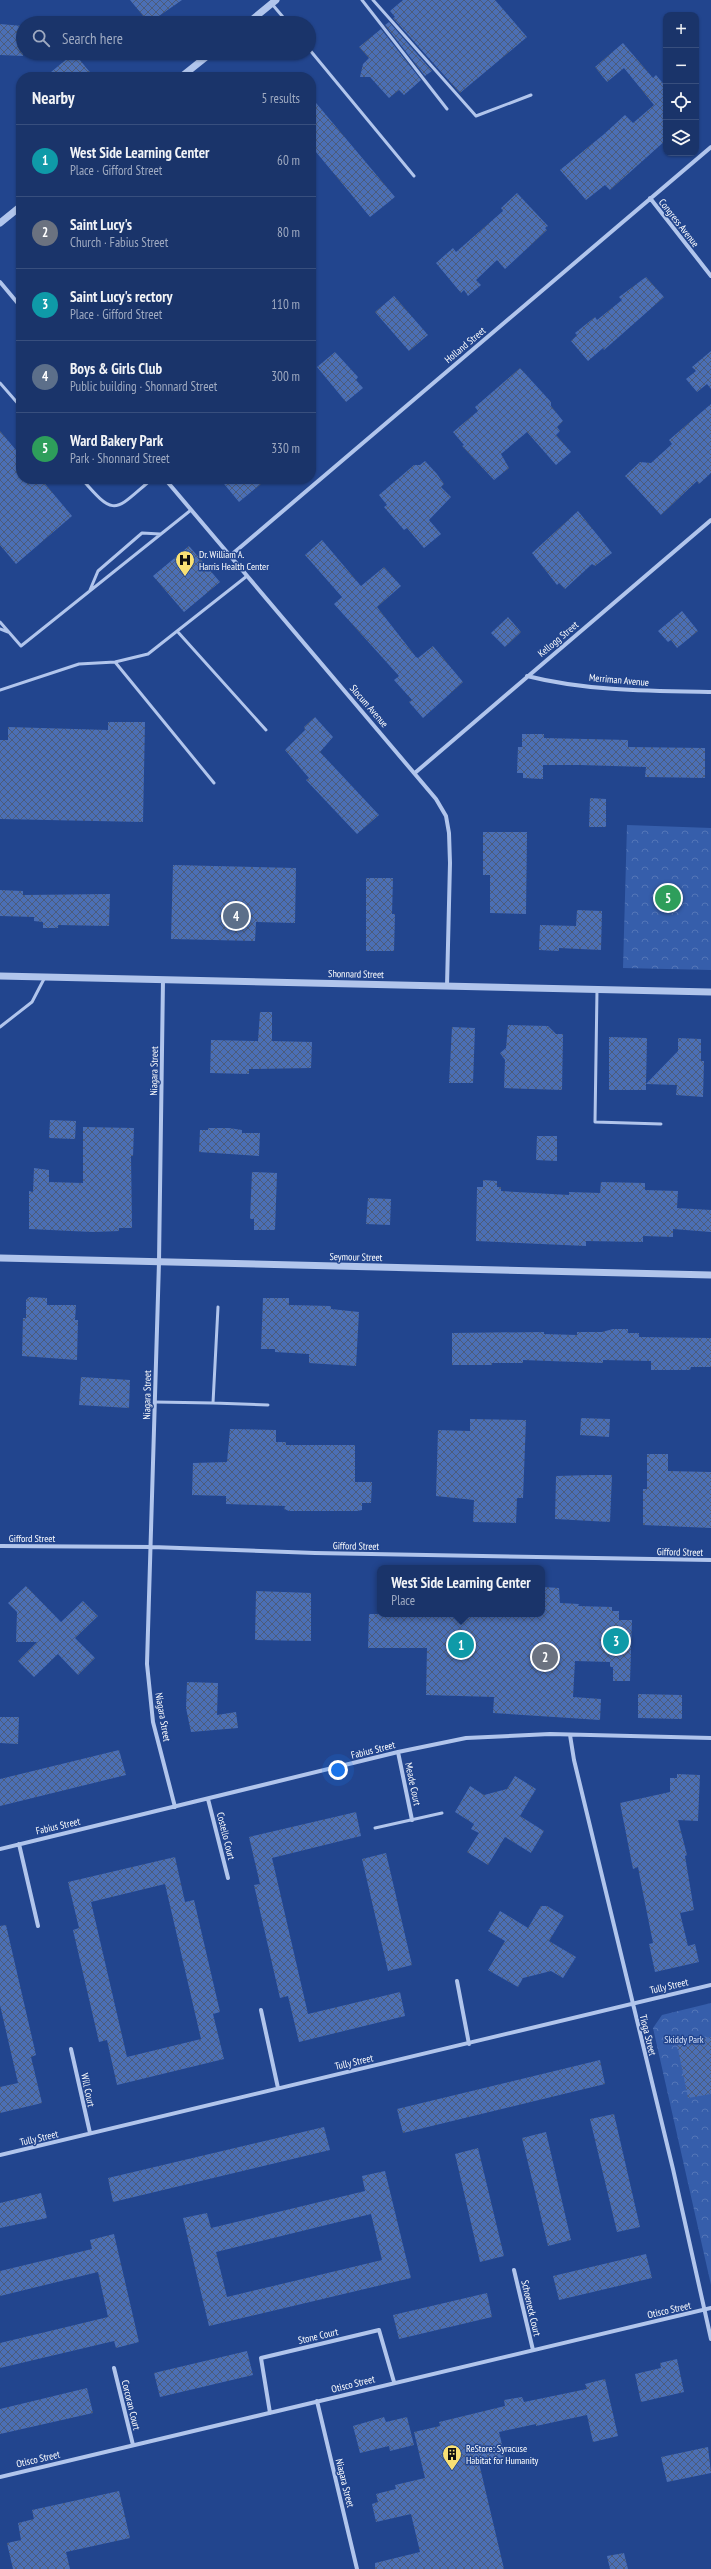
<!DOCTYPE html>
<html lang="en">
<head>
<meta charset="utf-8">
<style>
  :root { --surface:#1a346a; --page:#233c70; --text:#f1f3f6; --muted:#9faac1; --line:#384f7e; --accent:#f8e074 }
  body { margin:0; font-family:"PT Sans Narrow",sans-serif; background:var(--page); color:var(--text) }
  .controls { position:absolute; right:12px; top:12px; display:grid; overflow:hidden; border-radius:8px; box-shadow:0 1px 3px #0004 }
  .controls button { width:36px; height:36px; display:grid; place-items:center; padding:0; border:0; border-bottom:1px solid var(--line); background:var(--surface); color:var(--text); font:20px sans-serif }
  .you { position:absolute; left:338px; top:1770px; width:14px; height:14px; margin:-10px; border:3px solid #fff; border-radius:50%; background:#1a73e8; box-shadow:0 0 0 6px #1a73e833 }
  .badge { display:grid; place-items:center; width:26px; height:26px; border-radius:50%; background:var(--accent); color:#fff; font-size:13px; font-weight:700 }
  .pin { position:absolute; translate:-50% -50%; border:2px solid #fff; box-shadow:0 1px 4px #0006 }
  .popup { position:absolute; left:377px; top:1565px; width:168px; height:52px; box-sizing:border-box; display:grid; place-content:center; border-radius:8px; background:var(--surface); filter:drop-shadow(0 1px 3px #0005); font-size:13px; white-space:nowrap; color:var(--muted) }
  .popup b { font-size:15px; color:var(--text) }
  .popup::after { content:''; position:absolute; left:50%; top:100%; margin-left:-8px; border:8px solid transparent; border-top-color:var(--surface) }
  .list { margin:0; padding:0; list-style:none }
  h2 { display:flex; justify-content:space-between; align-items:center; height:52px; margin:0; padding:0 16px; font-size:17px }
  h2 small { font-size:13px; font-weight:400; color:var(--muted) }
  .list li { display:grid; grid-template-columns:26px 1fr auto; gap:12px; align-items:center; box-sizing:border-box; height:72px; padding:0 16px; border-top:1px solid var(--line) }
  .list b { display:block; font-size:15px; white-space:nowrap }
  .list p { margin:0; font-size:13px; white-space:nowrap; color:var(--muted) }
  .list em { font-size:13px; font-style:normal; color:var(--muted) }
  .icon { flex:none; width:22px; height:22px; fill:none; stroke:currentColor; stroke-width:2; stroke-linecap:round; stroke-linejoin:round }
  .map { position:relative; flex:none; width:711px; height:2569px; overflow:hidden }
  .search { position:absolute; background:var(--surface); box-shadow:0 1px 3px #0004; left:16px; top:16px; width:300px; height:44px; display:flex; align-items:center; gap:10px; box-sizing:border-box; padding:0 14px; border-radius:22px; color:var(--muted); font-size:15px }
  .panel { position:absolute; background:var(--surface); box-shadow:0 1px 3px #0004; left:16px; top:72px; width:300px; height:412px; border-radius:16px }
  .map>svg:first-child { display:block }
  .park { fill:url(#park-crowns) }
  .building { fill:url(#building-cross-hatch); fill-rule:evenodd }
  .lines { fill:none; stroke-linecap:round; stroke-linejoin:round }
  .service { stroke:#b1c5ec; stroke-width:3 }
  .minor { stroke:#b1c5ec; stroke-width:4 }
  .tertiary { stroke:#b1c5ec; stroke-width:7 }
  .labels { text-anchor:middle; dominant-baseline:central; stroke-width:3; stroke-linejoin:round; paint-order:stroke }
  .street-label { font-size:10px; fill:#fff; stroke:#22458e }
  .poi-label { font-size:10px; fill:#fff; stroke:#22458e; text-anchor:start }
  .park-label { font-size:10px; fill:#d7e2f9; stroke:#22458e }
</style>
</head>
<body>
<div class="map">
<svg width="711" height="2569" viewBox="0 0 711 2569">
  <defs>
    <pattern id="park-crowns" width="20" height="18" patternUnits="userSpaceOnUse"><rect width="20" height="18" fill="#365eab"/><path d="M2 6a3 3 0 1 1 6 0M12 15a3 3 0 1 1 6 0" fill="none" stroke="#5476b8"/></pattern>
    <pattern id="building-cross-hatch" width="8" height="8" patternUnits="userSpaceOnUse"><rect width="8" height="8" fill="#4b6fb5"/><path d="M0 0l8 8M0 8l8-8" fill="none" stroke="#4c5c7b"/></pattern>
  </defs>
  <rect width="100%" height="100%" fill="#22458e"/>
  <path class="park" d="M 627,825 L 711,828 L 711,970 L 623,968 Z
    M 711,2003 L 711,2285 L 653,2028 L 662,2015 Z"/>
  <path class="building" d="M 130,0 L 182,0 L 149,23 Z
    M 403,0 L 495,0 L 527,37 L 460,93 L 393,18 L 395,17 L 390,11 Z
    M 389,22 L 432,71 L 425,76 L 385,25 Z
    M 0,24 L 23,26 L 23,56 L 0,55 Z
    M 381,29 L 421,80 L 404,95 L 399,90 L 389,98 L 370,77 L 360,77 L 363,64 L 369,58 L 359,47 Z
    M 623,43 L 653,78 L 656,75 L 666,87 L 666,140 L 610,190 L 605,185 L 586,200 L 560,170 L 603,135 L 625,115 L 633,123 L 654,105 L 624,68 L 607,82 L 595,67 Z
    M 74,53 L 94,77 L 45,77 Z
    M 311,97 L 395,197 L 370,217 L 311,146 Z
    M 517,193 L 548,226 L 545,228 L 547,230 L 505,269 L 497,260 L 476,280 L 481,285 L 468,296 L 464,290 L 461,293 L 436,263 L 453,248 L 456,252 L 503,211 L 501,208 Z
    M 646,277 L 664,297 L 604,350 L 603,348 L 588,361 L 571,341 L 577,335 L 575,333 L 595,317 L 597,320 L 622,300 L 619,297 Z
    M 394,296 L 428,335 L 409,351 L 375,312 Z
    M 711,351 L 711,389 L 707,384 L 697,392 L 686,379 L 696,371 L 692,367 Z
    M 335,352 L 358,377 L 356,380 L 363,388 L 346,402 L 317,367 Z
    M 520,368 L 551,402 L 551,406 L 563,421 L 557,427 L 560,431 L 556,435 L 571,452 L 556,465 L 527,432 L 501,454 L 509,468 L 494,480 L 462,446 L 464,445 L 453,432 L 478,411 L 475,407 Z
    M 711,404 L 711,473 L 699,484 L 697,481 L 661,515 L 625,476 L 640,462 L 651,463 L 672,444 L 669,440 Z
    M 0,431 L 21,456 L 21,479 L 41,479 L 72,516 L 16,564 L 0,545 Z
    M 425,461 L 437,474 L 444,484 L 441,487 L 451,497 L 429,520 L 441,534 L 424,548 L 407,528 L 404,530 L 384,507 L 387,505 L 379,495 L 414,465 L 420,465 Z
    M 220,479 L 267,479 L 239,502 Z
    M 578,511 L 612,553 L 595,566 L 592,564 L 565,589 L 559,583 L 557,585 L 532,553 Z
    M 322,540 L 361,586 L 384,567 L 401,586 L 377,607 L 416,657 L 418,658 L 433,646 L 463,682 L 423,718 L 409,702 L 412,700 L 394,680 L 399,676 L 334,604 L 342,597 L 305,555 Z
    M 189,546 L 220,582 L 184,612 L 153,576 Z
    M 682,611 L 698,631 L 677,648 L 671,640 L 668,642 L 658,631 Z
    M 508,617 L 521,632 L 505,647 L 491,633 Z
    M 315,717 L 333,737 L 320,752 L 379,815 L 357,834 L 306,780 L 309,778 L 285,750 L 305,730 L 304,727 Z
    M 108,722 L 145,722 L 143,822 L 0,819 L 0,740 L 8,740 L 8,727 L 108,730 Z
    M 522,734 L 544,734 L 544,738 L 628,740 L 628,747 L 705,748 L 705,778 L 645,777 L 646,767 L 580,765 L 543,765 L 543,779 L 523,778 L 523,773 L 517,773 L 518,747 L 522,747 Z
    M 590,798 L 606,799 L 606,827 L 589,827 Z
    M 483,832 L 527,832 L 526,914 L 490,913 L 490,875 L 483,875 Z
    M 173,865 L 296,868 L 295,923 L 256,922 L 255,941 L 171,939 Z
    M 366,878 L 393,878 L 392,914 L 395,914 L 394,951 L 366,951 Z
    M 0,890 L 23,891 L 23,895 L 110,894 L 109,926 L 58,925 L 58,928 L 43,928 L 43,922 L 34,921 L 34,917 L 0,916 Z
    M 577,910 L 602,911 L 601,950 L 559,948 L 559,951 L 539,950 L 540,925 L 576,926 Z
    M 260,1012 L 272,1012 L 272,1041 L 312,1042 L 311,1068 L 249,1069 L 249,1074 L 210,1073 L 211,1040 L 258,1041 Z
    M 508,1025 L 548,1026 L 556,1034 L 563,1034 L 562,1090 L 504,1088 L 505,1060 L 500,1053 L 506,1048 Z
    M 452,1027 L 475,1028 L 473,1083 L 449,1083 Z
    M 609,1037 L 647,1038 L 646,1084 L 678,1051 L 678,1038 L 701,1039 L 701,1061 L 704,1061 L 703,1097 L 676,1095 L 677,1085 L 646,1084 L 646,1090 L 609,1090 Z
    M 50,1120 L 76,1121 L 75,1139 L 49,1138 Z
    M 83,1127 L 134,1128 L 133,1156 L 131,1156 L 132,1228 L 119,1228 L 119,1231 L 93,1232 L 29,1229 L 29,1191 L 33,1192 L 34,1168 L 49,1170 L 49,1182 L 83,1183 Z
    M 208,1128 L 229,1128 L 242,1130 L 242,1133 L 260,1133 L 259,1156 L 199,1152 L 200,1130 L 208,1130 Z
    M 537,1136 L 557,1136 L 557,1161 L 536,1160 Z
    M 252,1172 L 277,1173 L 275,1230 L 254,1230 L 254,1219 L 250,1219 Z
    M 483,1180 L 497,1181 L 497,1187 L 501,1187 L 501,1191 L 569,1195 L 569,1192 L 600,1193 L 601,1182 L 645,1183 L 645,1190 L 678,1191 L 677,1208 L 711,1210 L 711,1232 L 673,1229 L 673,1237 L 643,1236 L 643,1242 L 586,1241 L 586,1246 L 476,1241 L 477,1187 L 483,1187 Z
    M 368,1198 L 391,1199 L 390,1225 L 366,1224 Z
    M 29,1297 L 47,1298 L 47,1305 L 76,1305 L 75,1320 L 78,1320 L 77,1360 L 22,1356 L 23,1318 L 26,1318 L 26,1300 Z
    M 263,1298 L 289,1298 L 289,1305 L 331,1306 L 331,1309 L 359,1312 L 356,1366 L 309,1363 L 309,1354 L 275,1352 L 275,1349 L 261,1349 Z
    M 613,1329 L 628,1329 L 628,1333 L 639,1333 L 639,1337 L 711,1338 L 711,1367 L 691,1367 L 690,1370 L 651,1370 L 651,1361 L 603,1360 L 603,1363 L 523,1360 L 523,1363 L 492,1363 L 492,1365 L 452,1365 L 452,1333 L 544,1332 L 544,1334 L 577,1335 L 577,1332 L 602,1332 Z
    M 81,1377 L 130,1380 L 129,1408 L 79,1405 Z
    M 581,1418 L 610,1419 L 609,1437 L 580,1435 Z
    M 470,1419 L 526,1420 L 523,1498 L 517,1498 L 516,1523 L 473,1522 L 474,1500 L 436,1496 L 438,1430 L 470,1431 Z
    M 230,1429 L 276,1430 L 276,1442 L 286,1442 L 286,1445 L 355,1445 L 355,1482 L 372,1482 L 371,1503 L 362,1503 L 362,1510 L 357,1511 L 289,1511 L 284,1509 L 285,1506 L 226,1504 L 226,1496 L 192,1495 L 193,1463 L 227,1462 Z
    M 647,1454 L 668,1454 L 668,1471 L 711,1472 L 711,1528 L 643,1525 L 643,1489 L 647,1489 Z
    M 591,1475 L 612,1475 L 610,1522 L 555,1519 L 556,1476 Z
    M 26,1586 L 61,1622 L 83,1601 L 98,1616 L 75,1638 L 95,1658 L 78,1675 L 58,1654 L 34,1677 L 18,1661 L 37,1642 L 16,1642 L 17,1612 L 8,1603 Z
    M 542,1587 L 559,1588 L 560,1603 L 579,1604 L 578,1606 L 612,1607 L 612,1611 L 619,1611 L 619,1620 L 632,1620 L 630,1681 L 613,1681 L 613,1667 L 610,1667 L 610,1662 L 575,1661 L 573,1697 L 601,1699 L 600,1720 L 493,1713 L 494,1697 L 426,1695 L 427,1648 L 368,1648 L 369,1614 L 542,1614 Z
    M 256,1591 L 311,1593 L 311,1641 L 255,1640 Z
    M 187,1682 L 218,1683 L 217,1715 L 236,1712 L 238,1728 L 191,1732 L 186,1708 Z
    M 638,1694 L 682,1695 L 682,1719 L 638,1718 Z
    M 0,1717 L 19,1717 L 18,1744 L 0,1743 Z
    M 119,1750 L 126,1775 L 0,1806 L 0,1779 Z
    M 677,1774 L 700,1775 L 698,1821 L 678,1820 L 687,1855 L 685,1856 L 694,1910 L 680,1913 L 688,1946 L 695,1944 L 699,1962 L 655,1972 L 649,1944 L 653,1943 L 641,1883 L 638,1867 L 633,1869 L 620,1803 L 670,1792 L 670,1778 L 677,1778 Z
    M 515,1776 L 536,1789 L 520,1816 L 544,1831 L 531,1853 L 505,1837 L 488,1865 L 467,1852 L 479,1833 L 471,1829 L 474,1824 L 455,1812 L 470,1786 L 484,1795 L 507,1789 Z
    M 356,1812 L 361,1836 L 272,1858 L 308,2014 L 400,1992 L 405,2016 L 299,2042 L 288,1996 L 280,1998 L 254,1885 L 260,1884 L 249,1837 Z
    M 386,1853 L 412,1965 L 388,1971 L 362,1859 Z
    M 175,1857 L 185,1902 L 194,1900 L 220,2012 L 213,2014 L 224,2059 L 117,2085 L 107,2040 L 99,2042 L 73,1930 L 79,1928 L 68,1882 ZM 165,1884 L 201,2039 L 127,2057 L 91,1902 Z
    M 541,1906 L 547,1906 L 564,1916 L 549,1941 L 576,1957 L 563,1978 L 551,1971 L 523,1978 L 518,1987 L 488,1970 L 505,1941 L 488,1931 L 500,1911 L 528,1928 Z
    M 6,1925 L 36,2055 L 31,2057 L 42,2103 L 0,2113 L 0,2087 L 18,2083 L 0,2005 L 0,1926 Z
    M 711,2037 L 711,2094 L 688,2098 L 677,2044 Z
    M 600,2060 L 605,2084 L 403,2133 L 397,2109 Z
    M 614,2114 L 640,2227 L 617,2232 L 590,2119 Z
    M 324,2127 L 330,2150 L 113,2202 L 108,2178 Z
    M 546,2132 L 571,2240 L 548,2246 L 522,2138 Z
    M 478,2148 L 504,2256 L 480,2262 L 455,2154 Z
    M 385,2171 L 411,2278 L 209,2326 L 183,2218 L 207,2213 L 211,2228 L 365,2191 L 362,2176 ZM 371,2214 L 382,2260 L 227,2297 L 216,2252 Z
    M 41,2193 L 47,2218 L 0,2228 L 0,2203 Z
    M 114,2234 L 139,2342 L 116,2348 L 114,2341 L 0,2368 L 0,2343 L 108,2317 L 98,2272 L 0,2296 L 0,2271 L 92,2249 L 90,2240 Z
    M 646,2254 L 652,2278 L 559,2300 L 553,2276 Z
    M 487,2293 L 492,2317 L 399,2339 L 393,2315 Z
    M 247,2351 L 253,2375 L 160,2397 L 154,2373 Z
    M 677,2359 L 684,2392 L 641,2402 L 635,2374 L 661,2368 L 660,2363 Z
    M 605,2379 L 618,2436 L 593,2442 L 587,2415 L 536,2426 L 536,2424 L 499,2432 L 505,2457 L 479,2463 L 504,2569 L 375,2569 L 375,2563 L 420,2552 L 411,2514 L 376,2522 L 372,2504 L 378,2502 L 376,2494 L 396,2489 L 395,2485 L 425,2478 L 414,2432 L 440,2426 L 439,2422 L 505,2406 L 504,2400 L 522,2397 L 524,2402 L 587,2389 L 585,2384 Z
    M 87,2388 L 93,2413 L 0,2434 L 0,2409 Z
    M 384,2417 L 386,2422 L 407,2417 L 414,2445 L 390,2451 L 389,2446 L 360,2453 L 353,2426 Z
    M 708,2447 L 711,2473 L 667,2482 L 661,2457 Z
    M 119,2491 L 130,2538 L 66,2552 L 70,2569 L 13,2569 L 7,2543 L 21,2540 L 18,2523 L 34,2519 L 32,2510 Z
    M 624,2553 L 628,2569 L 610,2569 L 607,2556 Z"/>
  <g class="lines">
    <path class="service" d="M 362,0 L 447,109
      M 373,0 L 476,116 L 531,95
      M 272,4 L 288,23
      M 309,49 L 414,176
      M 0,383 L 21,407
      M 82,479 C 116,519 115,510 152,479
      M 90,590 L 98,571 L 142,533 L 160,534
      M 0,622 L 21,646 L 191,510
      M 0,629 L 8,632
      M 177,631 L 266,730
      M 115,662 L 214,783
      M 0,690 L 79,664 L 115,662 L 148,654 L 247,576
      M 597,990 L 595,1122 L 661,1124
      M 0,1027 L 32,1002 L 45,977
      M 155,1402 L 213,1403 L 218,1307
      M 213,1403 L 268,1405
      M 375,1828 L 442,1813"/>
    <path class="minor" d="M 650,198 L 711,276
      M 0,282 L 21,307
      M 165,479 L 436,799 L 446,816 L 449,833 L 450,863 L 447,986
      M 230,556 L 711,147
      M 527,676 C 586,691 650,691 711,692
      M 416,772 L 711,520
      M 163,980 L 159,1262 L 147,1664 L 153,1722 L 175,1807
      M 0,1546 L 152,1547 L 315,1553 L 711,1560
      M 570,1735 L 574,1760 L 673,2169 L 711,2339
      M 398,1752 L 412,1820
      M 208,1799 L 228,1878
      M 19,1844 L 38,1926
      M 0,1849 L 398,1752 L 466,1738 L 550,1734 L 711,1738
      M 457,1981 L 469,2044
      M 261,2010 L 278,2088
      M 71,2049 L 90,2133
      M 0,2155 L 711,1985
      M 514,2270 L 533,2350
      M 114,2368 L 133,2445
      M 317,2401 L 357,2569
      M 270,2413 L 261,2358 L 379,2330 L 394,2382
      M 0,2477 L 711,2308"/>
    <path class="tertiary" d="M 248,23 L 276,0
      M 181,77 L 211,53
      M 0,223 L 21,206
      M 0,976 L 711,992
      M 0,1258 L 711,1275"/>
  </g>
  <defs>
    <symbol id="hospital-pin" viewBox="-11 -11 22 30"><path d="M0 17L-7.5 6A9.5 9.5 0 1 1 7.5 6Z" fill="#f8e074" stroke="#22458e"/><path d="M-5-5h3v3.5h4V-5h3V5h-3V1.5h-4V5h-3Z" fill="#111"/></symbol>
    <symbol id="building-pin" viewBox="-11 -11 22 30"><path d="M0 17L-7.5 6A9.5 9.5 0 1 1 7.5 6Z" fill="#f8e074" stroke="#22458e"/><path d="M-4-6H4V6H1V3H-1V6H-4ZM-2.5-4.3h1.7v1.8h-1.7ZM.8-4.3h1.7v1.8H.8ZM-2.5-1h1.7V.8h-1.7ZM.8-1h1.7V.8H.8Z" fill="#111"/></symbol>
  </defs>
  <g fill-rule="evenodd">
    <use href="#hospital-pin" x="174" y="549" width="22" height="30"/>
    <use href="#building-pin" x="441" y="2443" width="22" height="30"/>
  </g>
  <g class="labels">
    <g class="street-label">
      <text transform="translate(679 223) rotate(52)">Congress Avenue</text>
      <text transform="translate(465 345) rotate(-40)">Holland Street</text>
      <text transform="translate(558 639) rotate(-40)">Kellogg Street</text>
      <text transform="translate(619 680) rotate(5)">Merriman Avenue</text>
      <text transform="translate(369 706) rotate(49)">Slocum Avenue</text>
      <text transform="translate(356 974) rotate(1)">Shonnard Street</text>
      <text transform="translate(154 1071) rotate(-89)">Niagara Street</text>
      <text transform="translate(356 1257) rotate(1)">Seymour Street</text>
      <text transform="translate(147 1395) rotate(-89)">Niagara Street</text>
      <text x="32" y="1538">Gifford Street</text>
      <text transform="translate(356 1546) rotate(1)">Gifford Street</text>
      <text transform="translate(680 1552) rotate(1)">Gifford Street</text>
      <text transform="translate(163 1717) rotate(80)">Niagara Street</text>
      <text transform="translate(373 1750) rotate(-14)">Fabius Street</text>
      <text transform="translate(413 1784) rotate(78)">Meade Court</text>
      <text transform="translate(58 1826) rotate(-13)">Fabius Street</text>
      <text transform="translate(226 1836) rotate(76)">Costello Court</text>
      <text transform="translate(669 1986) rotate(-13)">Tully Street</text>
      <text transform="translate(648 2035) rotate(76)">Tioga Street</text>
      <text transform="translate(354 2062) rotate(-13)">Tully Street</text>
      <text transform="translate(88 2090) rotate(78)">Will Court</text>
      <text transform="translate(39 2138) rotate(-13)">Tully Street</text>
      <text transform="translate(531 2308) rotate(77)">Schoeneck Court</text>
      <text transform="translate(669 2310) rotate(-13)">Otisco Street</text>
      <text transform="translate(318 2336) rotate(-13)">Stone Court</text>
      <text transform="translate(353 2384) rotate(-14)">Otisco Street</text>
      <text transform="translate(131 2405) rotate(76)">Corcoran Court</text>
      <text transform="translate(38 2459) rotate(-13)">Otisco Street</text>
      <text transform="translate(345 2483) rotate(76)">Niagara Street</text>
    </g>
    <g class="poi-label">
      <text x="199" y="554">Dr. William A.<tspan x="199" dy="12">Harris Health Center</tspan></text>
      <text x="466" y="2448">ReStore: Syracuse<tspan x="466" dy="12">Habitat for Humanity</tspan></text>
    </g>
    <g class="park-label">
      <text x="684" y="2039">Skiddy Park</text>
    </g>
  </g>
</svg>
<div class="controls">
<button>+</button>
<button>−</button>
<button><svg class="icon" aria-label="locate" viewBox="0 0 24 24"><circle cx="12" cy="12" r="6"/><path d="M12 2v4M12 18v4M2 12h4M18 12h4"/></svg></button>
<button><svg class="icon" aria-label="layers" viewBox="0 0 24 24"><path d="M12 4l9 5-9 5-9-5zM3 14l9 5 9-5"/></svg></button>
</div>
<div class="you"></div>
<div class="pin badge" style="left:461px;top:1645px;background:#0f9aa8">1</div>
<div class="popup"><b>West Side Learning Center</b>Place</div>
<div class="pin badge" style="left:545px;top:1657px;background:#6b7280">2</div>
<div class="pin badge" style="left:616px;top:1641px;background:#0f9aa8">3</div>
<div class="pin badge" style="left:236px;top:916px;background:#5c6f8a">4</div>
<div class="pin badge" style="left:668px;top:898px;background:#2e9e5b">5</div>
<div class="search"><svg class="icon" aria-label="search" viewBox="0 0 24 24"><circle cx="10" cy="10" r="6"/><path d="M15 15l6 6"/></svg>Search here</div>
<section class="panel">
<h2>Nearby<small>5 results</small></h2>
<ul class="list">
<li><span class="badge" style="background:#0f9aa8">1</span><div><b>West Side Learning Center</b><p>Place · Gifford Street</p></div><em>60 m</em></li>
<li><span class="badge" style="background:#6b7280">2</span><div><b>Saint Lucy's</b><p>Church · Fabius Street</p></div><em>80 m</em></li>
<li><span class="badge" style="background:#0f9aa8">3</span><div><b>Saint Lucy's rectory</b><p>Place · Gifford Street</p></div><em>110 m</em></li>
<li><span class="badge" style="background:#5c6f8a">4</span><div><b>Boys &amp; Girls Club</b><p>Public building · Shonnard Street</p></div><em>300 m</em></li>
<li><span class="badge" style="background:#2e9e5b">5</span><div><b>Ward Bakery Park</b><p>Park · Shonnard Street</p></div><em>330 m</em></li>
</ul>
</section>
</div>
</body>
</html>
